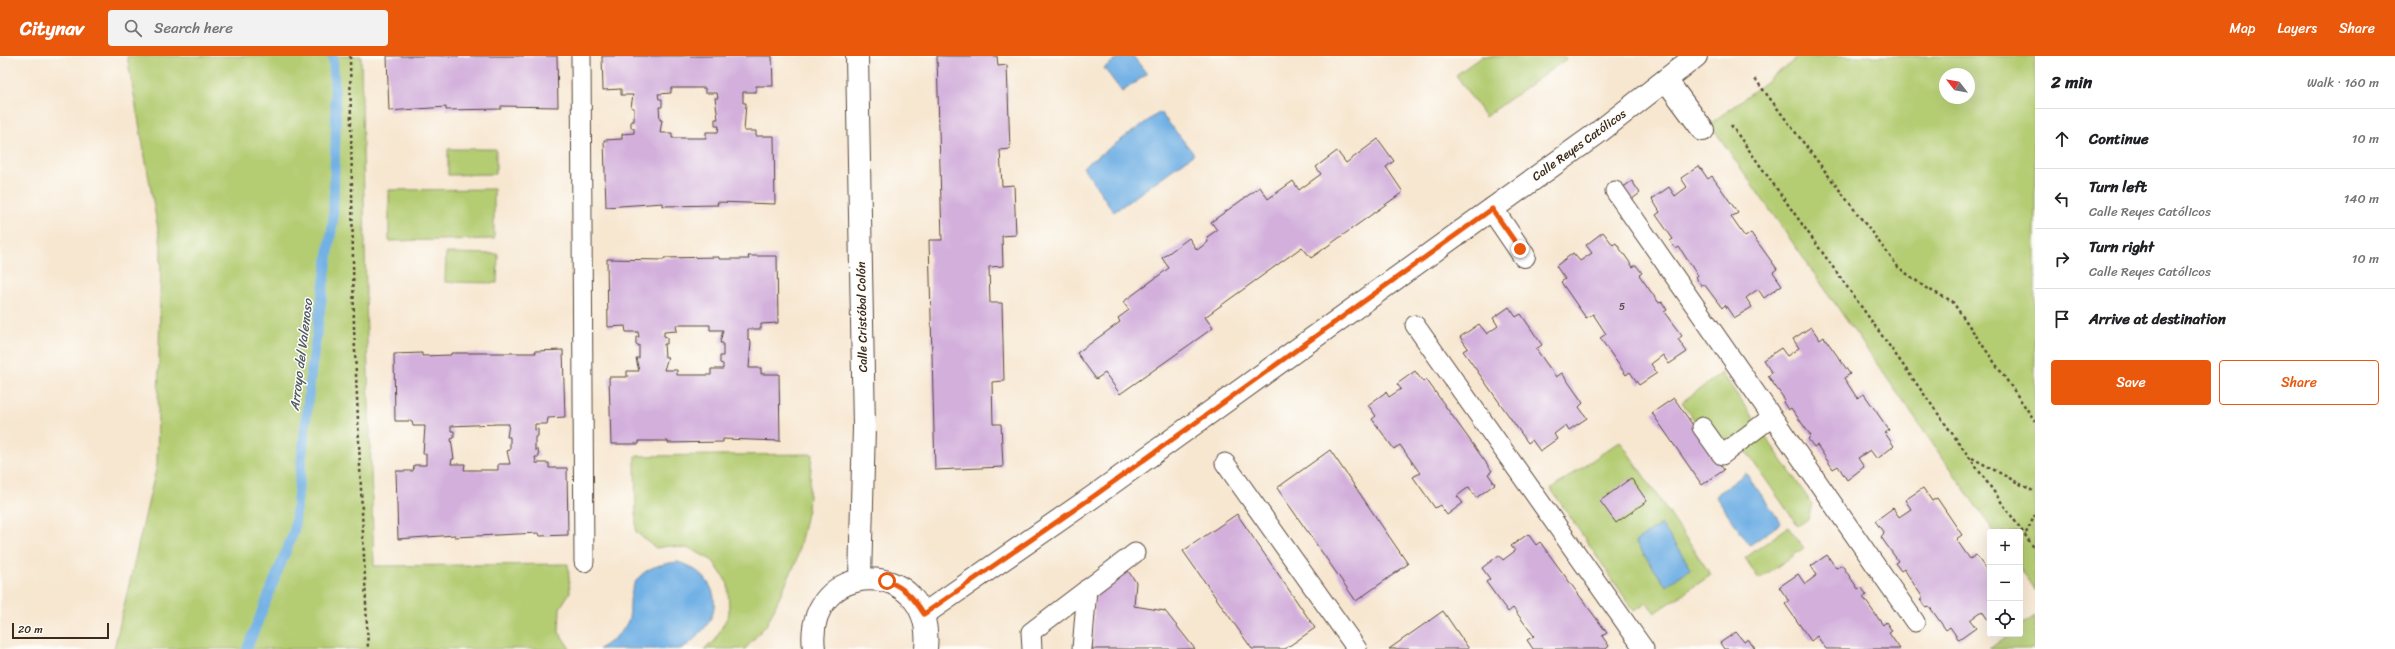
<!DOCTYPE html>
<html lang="en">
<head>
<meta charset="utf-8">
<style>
  :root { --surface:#fff; --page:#f2f2f2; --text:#202124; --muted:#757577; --line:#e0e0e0; --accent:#ea580c }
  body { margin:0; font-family:Sriracha,sans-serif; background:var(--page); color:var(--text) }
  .controls { position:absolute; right:12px; bottom:12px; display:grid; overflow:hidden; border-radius:4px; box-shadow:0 4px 16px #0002 }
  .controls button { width:36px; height:36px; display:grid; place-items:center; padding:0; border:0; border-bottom:1px solid var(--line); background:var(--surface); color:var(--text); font:20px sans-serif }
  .compass { position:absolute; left:1939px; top:12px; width:36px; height:36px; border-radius:50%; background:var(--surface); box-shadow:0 4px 16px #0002; rotate:301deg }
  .scale { position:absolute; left:12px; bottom:10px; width:97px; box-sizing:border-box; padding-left:4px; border:2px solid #3b2a1e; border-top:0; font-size:11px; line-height:14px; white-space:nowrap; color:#3b2a1e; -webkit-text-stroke:3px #fdfcf7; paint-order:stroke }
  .stop { position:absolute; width:12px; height:12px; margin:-9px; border:3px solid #ea580c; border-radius:50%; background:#fff }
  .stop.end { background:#ea580c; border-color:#fff; box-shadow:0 1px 4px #0008 }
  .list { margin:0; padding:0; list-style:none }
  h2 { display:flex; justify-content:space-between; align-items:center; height:52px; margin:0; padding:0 16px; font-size:17px }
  h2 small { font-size:13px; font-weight:400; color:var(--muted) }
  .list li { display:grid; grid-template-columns:26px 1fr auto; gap:12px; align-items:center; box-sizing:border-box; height:60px; padding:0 16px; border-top:1px solid var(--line) }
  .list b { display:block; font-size:15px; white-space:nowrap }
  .list p { margin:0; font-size:13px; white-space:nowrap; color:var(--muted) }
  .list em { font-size:13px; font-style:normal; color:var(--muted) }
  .actions { display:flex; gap:8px; padding:12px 16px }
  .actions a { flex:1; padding:9px 0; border:1px solid var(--accent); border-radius:4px; text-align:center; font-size:14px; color:var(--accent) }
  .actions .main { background:var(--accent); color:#fff }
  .icon { flex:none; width:22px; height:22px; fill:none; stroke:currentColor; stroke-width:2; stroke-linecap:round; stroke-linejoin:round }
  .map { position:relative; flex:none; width:2035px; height:593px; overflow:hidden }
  header { display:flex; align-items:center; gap:24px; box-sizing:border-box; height:56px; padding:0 20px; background:var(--accent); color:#fff }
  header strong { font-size:19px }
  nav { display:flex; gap:22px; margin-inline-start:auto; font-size:14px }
  .search { width:280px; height:36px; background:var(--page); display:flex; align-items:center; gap:10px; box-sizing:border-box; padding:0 14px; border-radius:4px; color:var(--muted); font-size:15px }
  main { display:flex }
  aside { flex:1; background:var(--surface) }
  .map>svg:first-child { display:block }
  .green { fill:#b4cc72; stroke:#787b48; fill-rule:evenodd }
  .water { fill:#72b1e5; stroke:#566e82 }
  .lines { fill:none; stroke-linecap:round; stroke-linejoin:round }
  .stream { stroke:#72b1e5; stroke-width:10 }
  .building { fill:#d3b0dc; fill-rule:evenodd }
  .pedestrian-casing { stroke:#574639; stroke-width:21 }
  .minor-casing { stroke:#574639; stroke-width:24 }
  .path { stroke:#574639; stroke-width:2.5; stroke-dasharray:3 3; stroke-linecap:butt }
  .pedestrian { stroke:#fff; stroke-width:19 }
  .minor { stroke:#fff; stroke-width:22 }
  .route { stroke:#ea580c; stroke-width:5 }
  .labels { text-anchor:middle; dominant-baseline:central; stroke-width:3; stroke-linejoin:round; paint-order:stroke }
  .number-label { font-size:10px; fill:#614c4e }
  .street-label { font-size:12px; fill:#3b2a1e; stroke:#fdfcf7 }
  .water-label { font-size:13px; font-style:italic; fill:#4e5964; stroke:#fdfcf7 }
</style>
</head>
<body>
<header>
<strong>Citynav</strong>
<div class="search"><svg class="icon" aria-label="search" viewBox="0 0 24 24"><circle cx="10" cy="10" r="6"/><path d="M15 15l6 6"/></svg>Search here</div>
<nav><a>Map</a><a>Layers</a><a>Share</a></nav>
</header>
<main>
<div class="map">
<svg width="2035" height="593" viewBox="0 0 2035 593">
  <rect width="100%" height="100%" fill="#fdfcf7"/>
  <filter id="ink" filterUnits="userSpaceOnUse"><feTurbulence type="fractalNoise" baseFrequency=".025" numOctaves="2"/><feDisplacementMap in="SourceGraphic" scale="8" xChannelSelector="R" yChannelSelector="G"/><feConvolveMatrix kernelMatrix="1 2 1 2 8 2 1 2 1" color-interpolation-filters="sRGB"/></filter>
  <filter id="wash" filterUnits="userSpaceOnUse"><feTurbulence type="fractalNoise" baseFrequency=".012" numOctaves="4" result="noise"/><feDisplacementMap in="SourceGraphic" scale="16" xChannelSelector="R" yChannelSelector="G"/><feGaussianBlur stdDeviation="0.9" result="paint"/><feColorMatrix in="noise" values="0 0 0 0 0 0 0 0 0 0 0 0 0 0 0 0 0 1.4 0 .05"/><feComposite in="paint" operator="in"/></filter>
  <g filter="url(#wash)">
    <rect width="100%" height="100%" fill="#f7e7d1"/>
    <path class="green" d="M 127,0 L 361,0 L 367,284 L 374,510 L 568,508 L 570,536 L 560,552 L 559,576 L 570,593 L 114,593 L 157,409 L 161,190 Z
      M 1482,0 L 1564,0 L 1566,3 L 1485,61 L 1456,19 Z
      M 1800,0 L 2035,0 L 2035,535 L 2020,513 L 2020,476 L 1994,476 L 1710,68 ZM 1945,18 L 1969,18 L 1969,42 L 1945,42 Z
      M 448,93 L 496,93 L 496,118 L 448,119 Z
      M 494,133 L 494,183 L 389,185 L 389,134 Z
      M 446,197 L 498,198 L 497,227 L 445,226 Z
      M 1722,317 L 1812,448 L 1808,463 L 1798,470 L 1736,381 L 1721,392 L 1697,368 L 1682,346 Z
      M 1620,385 L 1711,519 L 1655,557 L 1647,547 L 1634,555 L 1551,433 Z
      M 812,398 L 808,453 L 796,506 L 767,568 L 745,593 L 704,593 L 714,586 L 729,558 L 728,528 L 713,505 L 691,493 L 669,490 L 656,492 L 636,476 L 635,400 Z
      M 1788,471 L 1804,492 L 1759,523 L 1745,502 Z
      M 2035,560 L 2035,593 L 1989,593 L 2010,578 L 2020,578 L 2020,570 Z"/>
    <path class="water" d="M 1121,0 L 1133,0 L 1147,18 L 1122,36 L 1104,12 Z
      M 1160,56 L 1194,98 L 1114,156 L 1083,111 Z
      M 1746,417 L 1781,467 L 1750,489 L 1715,440 Z
      M 1661,468 L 1691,512 L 1666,530 L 1635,486 Z
      M 678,506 C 714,517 728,551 698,579 C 694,584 685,592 679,593 C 658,593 621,593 599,593 C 610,586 622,578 628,565 C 631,557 629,547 631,538 C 636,514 657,508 678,506 Z"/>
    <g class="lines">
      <path class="stream" d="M 247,593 L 294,475 L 311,317 L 333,165 L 336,65 L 333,0"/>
    </g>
    <g id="blocks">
      <path class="building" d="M 387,0 L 557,0 L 558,51 L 501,50 L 501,53 L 446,54 L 446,51 L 389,55 Z
        M 602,0 L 772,0 L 773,30 L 756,30 L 756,36 L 743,36 L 743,47 L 746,47 L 744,75 L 756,75 L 756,80 L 774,80 L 775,148 L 717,146 L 718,149 L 663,150 L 663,147 L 606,151 L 604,84 L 622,83 L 622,78 L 634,77 L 634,72 L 631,72 L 631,65 L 634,65 L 634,52 L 631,51 L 633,39 L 621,39 L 621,33 L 603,34 ZM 671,32 L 705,32 L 705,37 L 717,37 L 718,42 L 715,42 L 718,63 L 715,63 L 715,70 L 719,70 L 718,76 L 706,76 L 706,82 L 672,82 L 672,77 L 660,77 L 662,64 L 660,64 L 659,51 L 662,51 L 662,43 L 659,43 L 658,38 L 671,37 Z
        M 937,0 L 997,0 L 998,10 L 1007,9 L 1010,93 L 1000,94 L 1002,130 L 1014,129 L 1016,179 L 1002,180 L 1003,210 L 989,211 L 990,247 L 1002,247 L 1004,325 L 992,326 L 993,368 L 1001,368 L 1003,411 L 935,414 L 929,184 L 942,184 Z
        M 1378,83 L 1394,105 L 1386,111 L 1403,136 L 1311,202 L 1302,191 L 1205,261 L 1213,272 L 1120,338 L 1105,317 L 1096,323 L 1077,297 L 1120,266 L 1118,262 L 1129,254 L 1123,246 L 1169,212 L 1162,202 L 1189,182 L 1197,194 L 1208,186 L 1207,181 L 1217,174 L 1211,166 L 1260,131 L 1268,143 L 1293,125 L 1299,134 L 1321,118 L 1316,111 L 1337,95 L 1346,107 Z
        M 1699,110 L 1708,123 L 1712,120 L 1738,157 L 1731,161 L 1745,181 L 1751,177 L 1777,213 L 1773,216 L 1782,229 L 1764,242 L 1758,233 L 1746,242 L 1752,251 L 1734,262 L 1725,249 L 1722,252 L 1704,228 L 1702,230 L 1696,222 L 1698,220 L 1679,191 L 1676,193 L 1670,185 L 1673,183 L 1656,159 L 1660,156 L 1652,143 L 1669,131 L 1675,140 L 1687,131 L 1681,122 Z
        M 1632,125 L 1640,137 L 1631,144 L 1622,132 Z
        M 1603,176 L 1613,189 L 1616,187 L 1633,211 L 1636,209 L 1642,217 L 1639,219 L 1659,247 L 1662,246 L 1667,254 L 1664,256 L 1682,280 L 1678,283 L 1687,296 L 1669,308 L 1663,299 L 1651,308 L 1657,317 L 1639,329 L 1630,316 L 1626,319 L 1600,282 L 1606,278 L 1593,258 L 1586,262 L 1561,226 L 1565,223 L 1556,210 L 1573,197 L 1580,205 L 1592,197 L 1586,189 Z
        M 748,200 L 777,200 L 778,267 L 761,268 L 761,273 L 748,273 L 748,284 L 751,285 L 749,312 L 761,312 L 761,318 L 779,318 L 780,385 L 723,383 L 723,386 L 668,387 L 668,385 L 639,385 L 639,388 L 611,388 L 609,321 L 627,321 L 627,315 L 639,315 L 636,302 L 639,302 L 639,289 L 636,289 L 636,281 L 639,281 L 638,276 L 626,276 L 625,270 L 608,271 L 607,203 L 664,204 L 664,202 L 719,201 L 719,203 L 749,203 ZM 676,269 L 710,269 L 710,274 L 723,274 L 720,287 L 723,287 L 723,300 L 720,300 L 720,307 L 723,308 L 723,313 L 711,313 L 711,319 L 677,319 L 677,314 L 664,314 L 668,301 L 665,301 L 664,288 L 667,288 L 667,281 L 664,280 L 664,276 L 677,275 Z
        M 1509,251 L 1516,261 L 1521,258 L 1542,289 L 1536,293 L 1556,321 L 1562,317 L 1583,347 L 1579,351 L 1587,362 L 1569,374 L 1566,369 L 1554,378 L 1557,383 L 1540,395 L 1532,384 L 1528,387 L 1463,295 L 1468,292 L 1460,281 L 1479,268 L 1487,278 L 1498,270 L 1493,262 Z
        M 1811,271 L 1820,284 L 1824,281 L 1850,318 L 1844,322 L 1857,342 L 1864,338 L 1889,374 L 1885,377 L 1894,390 L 1877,403 L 1870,394 L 1858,402 L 1864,411 L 1847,424 L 1838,410 L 1833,413 L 1817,389 L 1814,391 L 1808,383 L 1811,380 L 1791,352 L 1788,354 L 1783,346 L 1785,344 L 1768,320 L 1772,317 L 1763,304 L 1781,292 L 1787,300 L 1799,292 L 1793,283 Z
        M 563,294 L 565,361 L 548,362 L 547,368 L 535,368 L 535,374 L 538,373 L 538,380 L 535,381 L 535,394 L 538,394 L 539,401 L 535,401 L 536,407 L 549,407 L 549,412 L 567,412 L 568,479 L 540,480 L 539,477 L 455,481 L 455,479 L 398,483 L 396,415 L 413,415 L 414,409 L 426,409 L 426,398 L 423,398 L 425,370 L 413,370 L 412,365 L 395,365 L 394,298 L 422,297 L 422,300 L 451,299 L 451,297 L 536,297 L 535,295 ZM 497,368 L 509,368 L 507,381 L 510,381 L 510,394 L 507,395 L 510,408 L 498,408 L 498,414 L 464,414 L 465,408 L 451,408 L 452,403 L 454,403 L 451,383 L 454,382 L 454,375 L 451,375 L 451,370 Z
        M 1415,315 L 1423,326 L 1426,323 L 1492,415 L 1488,418 L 1495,428 L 1476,442 L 1469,431 L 1457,440 L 1463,447 L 1447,459 L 1440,449 L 1435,452 L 1413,421 L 1420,417 L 1400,389 L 1394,393 L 1372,363 L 1376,360 L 1368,349 L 1386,336 L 1389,341 L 1401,333 L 1397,328 Z
        M 1674,342 L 1724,414 L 1702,429 L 1652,357 Z
        M 1330,394 L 1408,508 L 1356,545 L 1277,432 Z
        M 1631,422 L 1647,445 L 1616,467 L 1600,445 Z
        M 1923,432 L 1932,445 L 1937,442 L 1962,479 L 1956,483 L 1970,503 L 1976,499 L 1990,519 L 1990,563 L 1988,564 L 1982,555 L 1970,564 L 1976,572 L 1959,584 L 1950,571 L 1946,574 L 1929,550 L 1926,551 L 1920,544 L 1923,542 L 1904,513 L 1901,515 L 1895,507 L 1898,505 L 1881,481 L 1884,477 L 1875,465 L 1893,452 L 1899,461 L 1911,453 L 1905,444 Z
        M 1237,458 L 1315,572 L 1285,593 L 1252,593 L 1183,495 Z
        M 1528,478 L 1536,489 L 1540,486 L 1607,577 L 1602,580 L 1609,590 L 1606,593 L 1533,593 L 1527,584 L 1534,580 L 1513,552 L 1508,556 L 1486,526 L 1490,523 L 1482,512 L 1499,499 L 1503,504 L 1515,495 L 1511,490 Z
        M 1827,499 L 1836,512 L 1842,509 L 1858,533 L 1861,531 L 1867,539 L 1863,541 L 1883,569 L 1886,566 L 1892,575 L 1889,577 L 1900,593 L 1826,593 L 1817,580 L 1811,585 L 1785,548 L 1789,545 L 1779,531 L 1798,518 L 1805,528 L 1817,519 L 1811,510 Z
        M 1125,511 L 1136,526 L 1134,550 L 1165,555 L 1195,593 L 1092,593 L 1095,534 Z
        M 1443,555 L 1469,593 L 1389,593 Z
        M 1736,576 L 1744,586 L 1748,583 L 1755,593 L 1724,593 L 1720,587 Z"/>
    </g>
  </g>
  <g filter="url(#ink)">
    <use href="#blocks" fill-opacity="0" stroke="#574639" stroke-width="1"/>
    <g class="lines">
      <defs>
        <path id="pedestrian" d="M 581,0 L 584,506
          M 1615,135 L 1915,566
          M 1415,269 L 1644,593
          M 1702,371 L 1722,399 L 1772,361
          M 1225,407 L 1357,593
          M 1032,593 L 1031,576 L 1135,497
          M 1082,593 L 1087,533"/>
        <path id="minor" d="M 857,0 L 864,371 L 860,523
          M 1666,24 L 1703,74
          M 1492,153 L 1524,200
          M 924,558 L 1094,440 L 1599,76 L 1696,0
          M 814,593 C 803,502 935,498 926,593"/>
      </defs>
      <use href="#pedestrian" class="pedestrian-casing"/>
      <use href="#minor" class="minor-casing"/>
      <path class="path" d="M 350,0 L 354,272 L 368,593
        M 1755,23 L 1898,211 L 1926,232 L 1952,245 L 2035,365
        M 1731,69 L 2035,493
        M 1972,402 L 2035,436
        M 2026,477 L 2035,459"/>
      <use href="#pedestrian" class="pedestrian"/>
      <use href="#minor" class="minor"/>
    </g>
  </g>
  <g class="lines" filter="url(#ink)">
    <path class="route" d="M 887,525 C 905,532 914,542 924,558 L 1094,440 L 1492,153 L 1520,193"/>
  </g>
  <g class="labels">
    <g class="number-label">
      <text x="1622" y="251">5</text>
    </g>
    <g class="street-label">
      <text transform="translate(1579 89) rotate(-36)">Calle Reyes Católicos</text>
      <text transform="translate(862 261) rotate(-91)">Calle Cristóbal Colón</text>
    </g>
    <g class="water-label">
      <text transform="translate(301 299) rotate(-83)">Arroyo del Valenoso</text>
    </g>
  </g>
</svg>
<div class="controls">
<button>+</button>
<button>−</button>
<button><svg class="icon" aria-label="locate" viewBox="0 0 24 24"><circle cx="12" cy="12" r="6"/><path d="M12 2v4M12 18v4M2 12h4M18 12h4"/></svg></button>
</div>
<svg class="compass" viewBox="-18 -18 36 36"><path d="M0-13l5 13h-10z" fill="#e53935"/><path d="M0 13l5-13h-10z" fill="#757577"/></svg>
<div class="scale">20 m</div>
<div class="stop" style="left:887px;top:525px"></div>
<div class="stop end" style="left:1520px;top:193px"></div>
</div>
<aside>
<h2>2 min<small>Walk · 160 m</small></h2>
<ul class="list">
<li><svg class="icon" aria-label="ahead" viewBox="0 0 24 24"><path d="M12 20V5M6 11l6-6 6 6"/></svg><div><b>Continue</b></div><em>10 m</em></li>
<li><svg class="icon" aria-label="left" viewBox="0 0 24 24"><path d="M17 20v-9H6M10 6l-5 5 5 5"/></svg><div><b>Turn left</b><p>Calle Reyes Católicos</p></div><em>140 m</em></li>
<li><svg class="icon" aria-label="right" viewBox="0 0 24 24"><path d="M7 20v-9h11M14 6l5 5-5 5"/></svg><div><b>Turn right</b><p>Calle Reyes Católicos</p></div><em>10 m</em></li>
<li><svg class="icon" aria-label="arrive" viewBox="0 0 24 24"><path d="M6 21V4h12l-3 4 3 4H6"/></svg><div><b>Arrive at destination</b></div></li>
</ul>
<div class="actions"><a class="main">Save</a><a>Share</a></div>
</aside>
</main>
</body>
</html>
